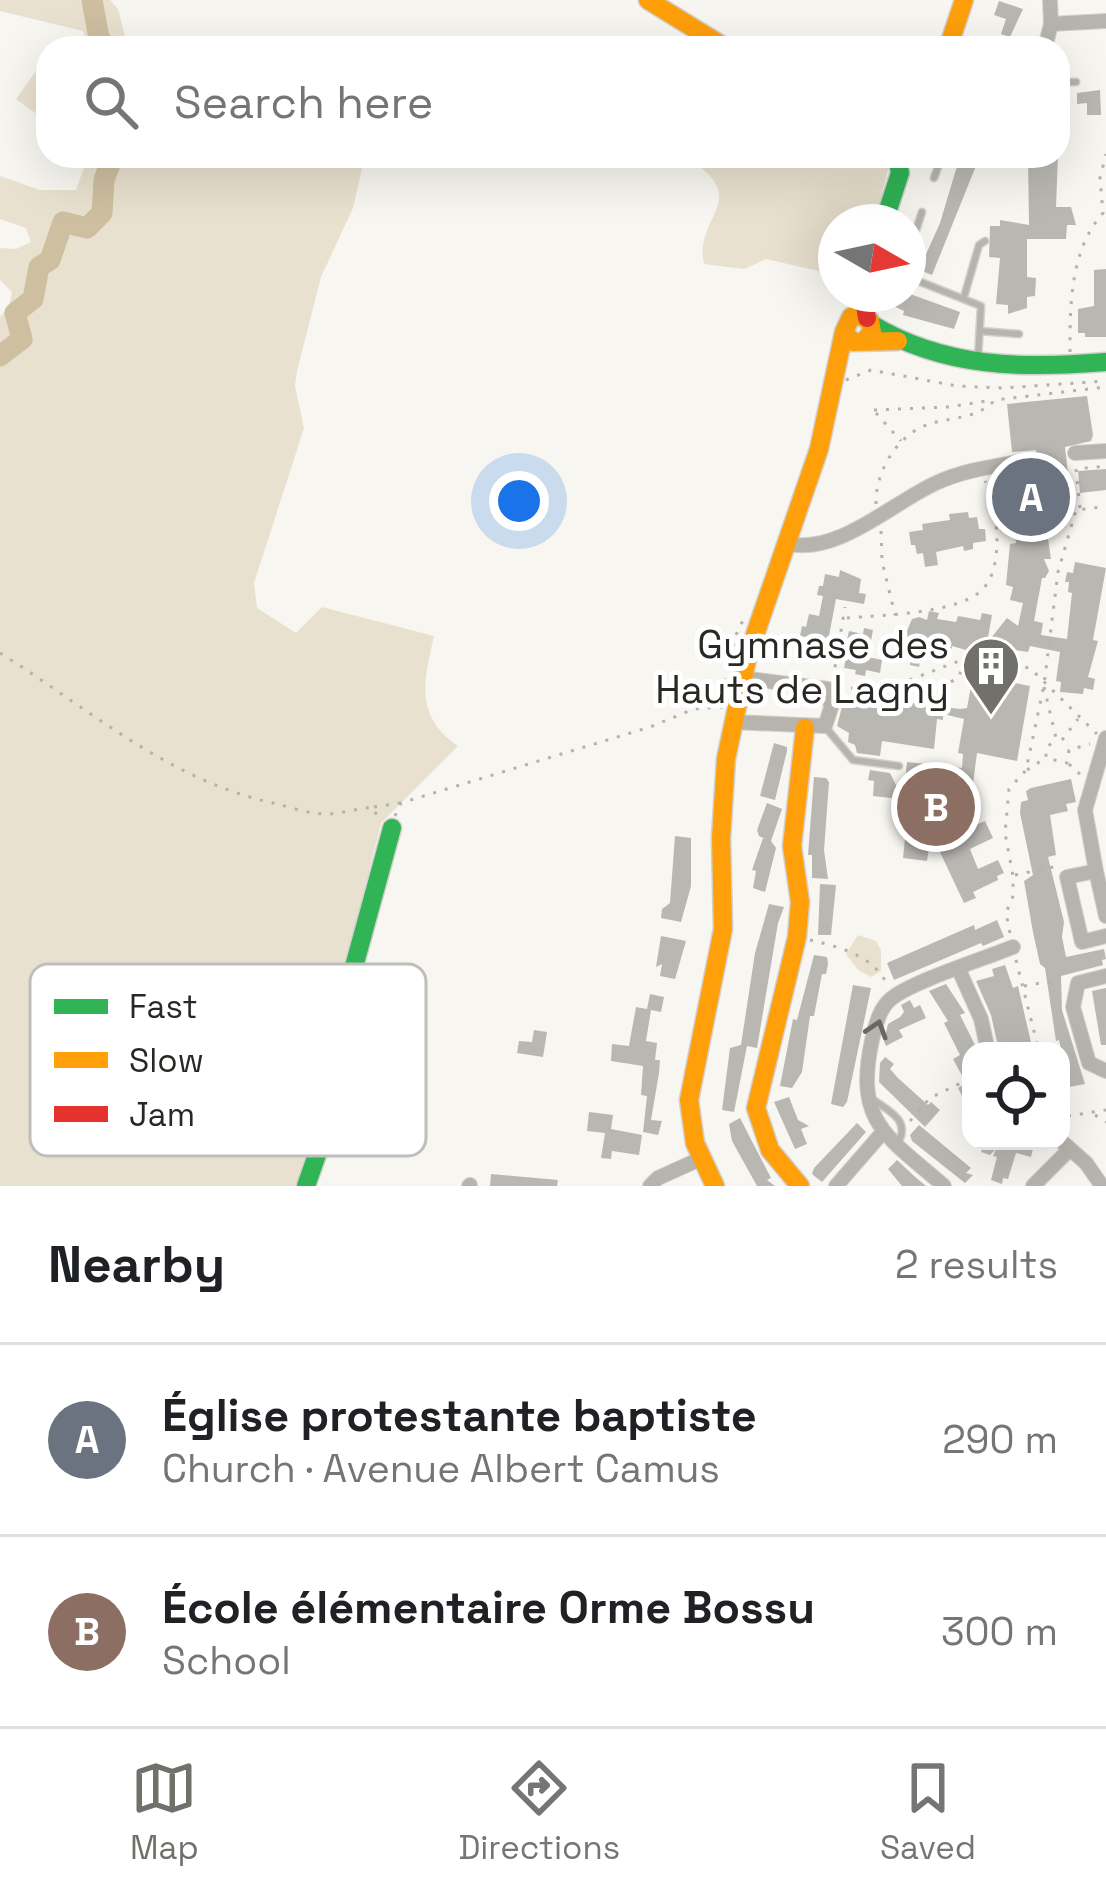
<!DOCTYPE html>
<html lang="en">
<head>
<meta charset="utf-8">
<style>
  :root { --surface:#fff; --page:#f2f2f2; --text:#202124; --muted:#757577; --line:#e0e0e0; --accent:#72706b }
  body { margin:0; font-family:"Space Grotesk",sans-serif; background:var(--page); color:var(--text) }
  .controls { position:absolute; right:36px; bottom:36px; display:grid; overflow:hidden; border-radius:24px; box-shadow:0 12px 48px #0002 }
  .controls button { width:108px; height:108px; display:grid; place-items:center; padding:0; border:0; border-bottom:3px solid var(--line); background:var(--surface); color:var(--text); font:60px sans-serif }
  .compass { position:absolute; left:818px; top:204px; width:108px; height:108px; border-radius:50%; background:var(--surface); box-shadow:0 12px 48px #0002; rotate:99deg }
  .you { position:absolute; left:519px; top:501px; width:42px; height:42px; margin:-30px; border:9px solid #fff; border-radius:50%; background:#1a73e8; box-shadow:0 0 0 18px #1a73e833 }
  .badge { display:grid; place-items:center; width:78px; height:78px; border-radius:50%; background:var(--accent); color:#fff; font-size:39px; font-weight:700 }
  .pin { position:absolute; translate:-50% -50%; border:6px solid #fff; box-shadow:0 3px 12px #0006 }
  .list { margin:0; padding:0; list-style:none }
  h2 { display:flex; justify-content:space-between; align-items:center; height:156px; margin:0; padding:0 48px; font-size:51px }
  h2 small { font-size:39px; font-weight:400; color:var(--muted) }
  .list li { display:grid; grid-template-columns:78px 1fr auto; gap:36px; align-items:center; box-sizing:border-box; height:192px; padding:0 48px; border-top:3px solid var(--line) }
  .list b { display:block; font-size:45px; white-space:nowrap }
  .list p { margin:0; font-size:39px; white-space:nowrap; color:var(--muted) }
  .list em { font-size:39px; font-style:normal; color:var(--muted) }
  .icon { flex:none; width:66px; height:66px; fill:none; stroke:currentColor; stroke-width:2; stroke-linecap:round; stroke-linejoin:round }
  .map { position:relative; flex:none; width:1106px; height:1186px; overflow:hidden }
  .search { position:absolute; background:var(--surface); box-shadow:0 12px 48px #0002; left:36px; right:36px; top:36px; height:132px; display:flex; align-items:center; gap:30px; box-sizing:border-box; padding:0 42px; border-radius:36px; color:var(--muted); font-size:45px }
  .sheet { height:540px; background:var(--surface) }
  nav { display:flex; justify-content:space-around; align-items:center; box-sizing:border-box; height:168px; border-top:3px solid var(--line); background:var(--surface); font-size:33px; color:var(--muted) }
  nav a { display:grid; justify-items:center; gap:6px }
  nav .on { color:var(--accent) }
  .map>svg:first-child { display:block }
  .green { fill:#e9e1cf }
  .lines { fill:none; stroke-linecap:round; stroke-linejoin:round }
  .river { stroke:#cdbfa0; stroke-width:21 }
  .building { fill:#b9b7b2 }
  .lane-casing { stroke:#d2d0cc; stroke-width:9 }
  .street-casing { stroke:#d2d0cc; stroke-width:16 }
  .fast-casing { stroke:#d2d0cc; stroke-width:21 }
  .slow-casing { stroke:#d2d0cc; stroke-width:21 }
  .jam-casing { stroke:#d2d0cc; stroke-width:21 }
  .path { stroke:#b4b1ad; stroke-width:3; stroke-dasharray:3 9; stroke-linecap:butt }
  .lane { stroke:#b7b4ae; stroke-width:6 }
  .street { stroke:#b7b4ae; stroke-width:14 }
  .fast { stroke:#30b455; stroke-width:18 }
  .slow { stroke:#ff9f0a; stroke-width:18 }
  .jam { stroke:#e5322d; stroke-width:18 }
  .oneway { stroke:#696762 }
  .labels { text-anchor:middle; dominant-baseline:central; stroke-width:10; stroke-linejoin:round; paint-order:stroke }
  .poi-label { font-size:39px; fill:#2a2824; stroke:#fff; text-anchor:end }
  .key { fill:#fff; stroke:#bfbebd; stroke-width:3 }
  .key-label { font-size:33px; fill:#2a2824 }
</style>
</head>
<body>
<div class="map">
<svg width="1106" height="1186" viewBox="0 0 1106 1186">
  <rect width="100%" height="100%" fill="#f8f6f0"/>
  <path class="green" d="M 0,0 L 110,0 L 118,9 L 128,48 L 88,48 L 83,31 L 0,11 Z
    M 48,68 L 48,113 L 38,115 L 16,99 L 36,71 Z
    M 88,156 L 365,156 L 353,208 L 321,277 L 297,371 L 295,386 L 304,428 L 254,583 L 257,608 L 296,633 L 322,607 L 434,636 C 424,680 414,716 458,746 L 381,823 L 328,1037 L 306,1168 L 297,1186 L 0,1186 L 0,317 L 9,306 L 12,292 L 0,280 L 0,248 L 16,249 L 31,242 L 26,228 L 0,219 L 0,176 L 40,190 L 76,190 Z
    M 684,156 L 883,156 L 889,165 L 875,222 L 836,222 L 836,275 L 766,259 L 744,269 L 704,264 C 693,214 756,200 684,156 Z
    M 858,935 L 876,941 L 881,950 L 881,971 L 871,977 L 858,970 L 846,954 Z"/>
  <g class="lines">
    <path class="river" d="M 92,0 L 99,38 L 107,48
      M 0,356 L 22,339 L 15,313 L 33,299 L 39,267 L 50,260 L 63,222 L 87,228 L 102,213 L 104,180 L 113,156"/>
  </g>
  <path class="building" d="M 999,1 L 1023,9 L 1010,37 L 1001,34 L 1006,19 L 994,15 Z
    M 1100,90 L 1101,115 L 1087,115 L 1087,103 L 1077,104 L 1077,93 Z
    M 960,156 L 980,156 L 932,275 L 919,270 L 940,223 Z
    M 1028,156 L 1058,156 L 1056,207 L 1071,207 L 1076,225 L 1067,225 L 1066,239 L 1027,239 L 1027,277 L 1036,278 L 1035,296 L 1027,297 L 1027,308 L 1008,314 L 1008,305 L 996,304 L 1000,258 L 989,257 L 990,226 L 1000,226 L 1000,220 L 1029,225 Z
    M 1106,269 L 1106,337 L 1085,337 L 1085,333 L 1078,333 L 1078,309 L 1094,306 L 1094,270 Z
    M 892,294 L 910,294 L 960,312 L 954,329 L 903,315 L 904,311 L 889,304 Z
    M 1087,396 L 1093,435 L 1091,441 L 1065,447 L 1068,473 L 1053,475 L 1055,495 L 1051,503 L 1056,505 L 1051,514 L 1046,512 L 1043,517 L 1008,498 L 1005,487 L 1008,481 L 1041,480 L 1036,450 L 1012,452 L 1007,404 Z
    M 1106,469 L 1106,490 L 1080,493 L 1078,471 Z
    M 968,512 L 969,518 L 977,517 L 979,529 L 985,529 L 986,541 L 973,543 L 973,549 L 964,551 L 963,546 L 936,552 L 938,565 L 925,567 L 923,553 L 917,554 L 915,545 L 911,545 L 909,532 L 923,530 L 922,524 L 950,520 L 949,514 Z
    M 1040,526 L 1042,540 L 1048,539 L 1051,559 L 1044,559 L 1049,571 L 1045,578 L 1042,578 L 1034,621 L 1043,623 L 1041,635 L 1067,639 L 1072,593 L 1068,592 L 1069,582 L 1065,582 L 1067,572 L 1073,573 L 1075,562 L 1106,568 L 1093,640 L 1098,641 L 1088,677 L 1095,679 L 1093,690 L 1084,688 L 1083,694 L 1060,692 L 1061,682 L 1056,681 L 1060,652 L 1030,646 L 1028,652 L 987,646 L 986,652 L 980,654 L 952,646 L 951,653 L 922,650 L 919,667 L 910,665 L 911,657 L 897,654 L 912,619 L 919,617 L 927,620 L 929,611 L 939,613 L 937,619 L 956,622 L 958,616 L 980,620 L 982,613 L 992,615 L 987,643 L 1007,618 L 1018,626 L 1023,603 L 1010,600 L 1013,587 L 1006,585 L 1010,544 L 1016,543 L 1015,534 Z
    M 840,570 L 861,579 L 859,593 L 866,594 L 864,604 L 836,599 L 828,641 L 846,644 L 849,631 L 863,634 L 864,628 L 873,630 L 868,657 L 882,660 L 880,673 L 866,670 L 865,676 L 855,674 L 856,670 L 844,668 L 846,657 L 826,654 L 824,659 L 804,650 L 806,637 L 800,636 L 802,626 L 806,627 L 809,614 L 819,616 L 823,596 L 817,595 L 819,586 L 823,586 L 825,574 L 839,577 Z
    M 979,676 L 1030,686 L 1017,761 L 977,753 L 972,791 L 948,789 L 961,819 L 973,813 L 978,824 L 985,821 L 993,838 L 970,849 L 978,869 L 998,860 L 1004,873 L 997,876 L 998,880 L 973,892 L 976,898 L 964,903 L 931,833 L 927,861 L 903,858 L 909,800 L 873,796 L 874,781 L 868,780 L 870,770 L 890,773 L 903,799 L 907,762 L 962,768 L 963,754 L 958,753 L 964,719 L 943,714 L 943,720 L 937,719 L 934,749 L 882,741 L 880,756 L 857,753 L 855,745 L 848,742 L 849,733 L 837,726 L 845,695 L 960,709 L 967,708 L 971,686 L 977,687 Z
    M 774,743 L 787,747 L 787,751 L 775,800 L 760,796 Z
    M 814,777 L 826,778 L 829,782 L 824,850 L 828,879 L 812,878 L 812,855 L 808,855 Z
    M 1071,779 L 1076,802 L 1066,804 L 1068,811 L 1050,815 L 1056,855 L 1048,857 L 1064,922 L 1062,937 L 1066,957 L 1104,949 L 1106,959 L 1102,960 L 1103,965 L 1061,976 L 1062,1010 L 1085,1084 L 1069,1087 L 1059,1040 L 1056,1041 L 1045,968 L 1040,964 L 1033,932 L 1024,881 L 1033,875 L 1020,813 L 1021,802 L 1028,800 L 1026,791 L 1031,788 Z
    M 767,803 L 782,809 L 771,841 L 776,848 L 765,892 L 753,888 L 756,871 L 752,870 L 763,838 L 768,840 L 759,836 L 757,830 Z
    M 675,836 L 691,838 L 691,886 L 681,922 L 661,918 L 662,909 L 670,903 Z
    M 820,884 L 836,885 L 831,935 L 818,935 Z
    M 769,904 L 784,907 L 778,923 L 757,1048 L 747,1046 L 734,1112 L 722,1110 L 730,1048 L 741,1045 L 755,953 Z
    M 997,920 L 1004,937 L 983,946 L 981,943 L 894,980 L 887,963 L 974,925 L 975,930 Z
    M 661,936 L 686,941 L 675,979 L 660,976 L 662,964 L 656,967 Z
    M 814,955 L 827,957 L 828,964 L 826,974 L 822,974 L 814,1016 L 810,1016 L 802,1072 L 792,1088 L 780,1086 L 793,1019 L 797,1020 Z
    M 1005,965 L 1013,988 L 1018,986 L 1033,1051 L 999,1051 L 991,1015 L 976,981 L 994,976 L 992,969 Z
    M 946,984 L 965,1013 L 960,1015 L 976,1047 L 971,1049 L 971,1114 L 958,1088 L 966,1083 L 953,1059 L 960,1055 L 944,1023 L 948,1021 L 929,991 Z
    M 853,985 L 871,988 L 847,1102 L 843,1107 L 831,1104 Z
    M 1106,988 L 1106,1045 L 1101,1045 L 1092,991 Z
    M 650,994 L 664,997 L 661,1012 L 651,1010 L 646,1041 L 657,1043 L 655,1060 L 660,1060 L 659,1073 L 651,1120 L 662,1121 L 658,1135 L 643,1132 L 647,1096 L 641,1095 L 643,1066 L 611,1061 L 612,1044 L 629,1046 L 636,1007 L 647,1009 Z
    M 910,1000 L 914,1008 L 920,1005 L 926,1018 L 899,1030 L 903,1037 L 886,1046 L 884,1041 L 888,1024 L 900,1017 L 904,1012 L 901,1005 Z
    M 534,1030 L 547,1032 L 543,1057 L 517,1053 L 519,1041 L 532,1042 Z
    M 885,1057 L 894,1064 L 890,1069 L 898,1078 L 928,1105 L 931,1102 L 940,1110 L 925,1127 L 879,1082 L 880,1063 Z
    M 789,1097 L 798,1120 L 809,1126 L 801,1129 L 807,1144 L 795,1149 L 774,1102 Z
    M 589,1112 L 613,1115 L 611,1129 L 642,1135 L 639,1155 L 612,1151 L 611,1159 L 601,1158 L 605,1133 L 587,1131 Z
    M 740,1118 L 771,1178 L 767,1180 L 775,1186 L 757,1186 L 732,1141 L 729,1124 Z
    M 857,1123 L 866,1132 L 822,1182 L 812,1174 L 814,1168 Z
    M 919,1125 L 971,1168 L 966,1173 L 973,1175 L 965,1183 L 912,1141 L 910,1135 Z
    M 984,1141 L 1035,1141 L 1031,1157 L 1016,1153 L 1008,1179 L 1003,1178 L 1002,1184 L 991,1180 L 997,1157 L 993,1156 L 996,1149 L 990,1155 L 981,1152 Z
    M 897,1160 L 913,1175 L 926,1186 L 902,1186 L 888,1169 Z
    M 491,1174 L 558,1180 L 557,1186 L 490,1186 Z"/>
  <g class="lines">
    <defs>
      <path id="lane" d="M 1058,82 L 1076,82
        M 934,178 L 942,156
        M 908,254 L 922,212
        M 908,277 L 981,306 L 978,358
        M 964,297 L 979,245 L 985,241
        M 980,331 L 1019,334
        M 827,729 L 853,760 L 899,766
        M 871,1098 C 887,1110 910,1119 899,1141"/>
      <path id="street" d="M 1051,24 L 1106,21
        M 1045,48 L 1051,24 L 1050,0
        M 1075,453 L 1106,451
        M 789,544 C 839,554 892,503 936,483 C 962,471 989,467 1018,462
        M 732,722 L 825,726 L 831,708 L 828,689 L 742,678
        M 1096,871 L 1085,810 L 1106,738
        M 1106,916 L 1096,871 L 1067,877 L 1082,942 L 1106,936
        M 959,970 L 981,1019 L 988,1051
        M 1106,976 L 1078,983 L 1073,1007 L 1089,1063 L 1106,1071
        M 1061,1141 L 1086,1163 L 1102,1186
        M 469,1186 L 470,1185
        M 650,1186 L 658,1178 L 700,1159
        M 836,1186 L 883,1132
        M 944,1186 C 887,1136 854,1123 872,1040 C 876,1025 879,1008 892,998 C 914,981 983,959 1013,947
        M 1033,1186 L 1069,1150"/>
      <path id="fast" d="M 884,222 L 900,173 L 897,156
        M 871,324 C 944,368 1023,369 1106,362
        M 306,1186 L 319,1149 L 341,1014 L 392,828"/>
      <path id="slow" d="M 648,0 L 726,48
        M 948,48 L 964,0
        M 864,341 L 872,332 L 870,321 L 859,315 L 851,317 L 844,332 L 853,342 L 898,341
        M 715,1186 L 695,1143 L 689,1100 L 723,929 L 721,838 L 726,759 L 748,655 L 819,449 L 844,332
        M 800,1186 L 770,1150 L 756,1108 L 797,937 L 800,902 L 792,846 L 805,728"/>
      <path id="jam" d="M 863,294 L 867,318"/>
    </defs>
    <use href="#lane" class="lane-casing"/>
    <use href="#street" class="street-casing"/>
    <use href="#fast" class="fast-casing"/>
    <use href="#slow" class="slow-casing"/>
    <use href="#jam" class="jam-casing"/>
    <path class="path" d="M 1070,352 C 1070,305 1070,250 1103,213 L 1100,178 L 1106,154
      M 846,380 L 871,370 L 957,386 L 1003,388 L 1106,381
      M 874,410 L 949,407 L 992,400
      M 876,413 L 901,441
      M 1061,473 L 1063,501 L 1074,509
      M 876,504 C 875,474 895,438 924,426 C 949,416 975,421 995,400 L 1106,387
      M 1080,508 L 1076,469 L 1106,466
      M 881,531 L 882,561 L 895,615
      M 847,618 C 881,615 959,614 983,589 C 994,577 996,560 997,545 C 997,523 994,501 985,481
      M 0,653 C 88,708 168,780 273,803 C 290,807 308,814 327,814 C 342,813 357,809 372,807 L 380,820
      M 833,679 L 845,607
      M 895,687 L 931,694 L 959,677 L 964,661
      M 1044,687 L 1056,738 L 1046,749 L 1046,758 L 1067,763 L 1069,750 L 1090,744
      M 839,689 L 894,686 L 964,659 L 1030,668 L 1097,734
      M 720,705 L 735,637 L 745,616
      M 1062,740 L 1078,719
      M 1069,764 L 1084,778
      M 1027,770 L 1044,759
      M 374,807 L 400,803
      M 395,816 L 401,803 L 650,727 L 694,709 L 723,707
      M 1015,875 L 1058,866
      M 1010,933 L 1006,913 L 1013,896 L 1013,876 L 1005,833 L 1009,789 L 1026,770 L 1044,685 L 1058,572 L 1076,510 L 1102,507
      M 810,940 C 840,947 872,955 887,984
      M 1016,960 L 1039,1051
      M 1024,986 L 1057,980
      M 1061,1108 L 1068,1116 L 1067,1130
      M 1095,1115 L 1106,1122
      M 1068,1116 L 1106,1110
      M 910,1121 L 930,1098 L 971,1078"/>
    <use href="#lane" class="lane"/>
    <use href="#street" class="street"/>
    <use href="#fast" class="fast"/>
    <use href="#slow" class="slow"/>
    <use href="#jam" class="jam"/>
  </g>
  <defs><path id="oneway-chevron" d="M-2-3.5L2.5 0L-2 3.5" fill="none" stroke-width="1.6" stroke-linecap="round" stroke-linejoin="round" transform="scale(3)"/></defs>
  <use class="oneway" href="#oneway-chevron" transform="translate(877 1029) rotate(-72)"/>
  <defs>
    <symbol id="building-pin" viewBox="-11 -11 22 30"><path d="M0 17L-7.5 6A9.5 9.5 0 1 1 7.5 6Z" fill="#72706b" stroke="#fff"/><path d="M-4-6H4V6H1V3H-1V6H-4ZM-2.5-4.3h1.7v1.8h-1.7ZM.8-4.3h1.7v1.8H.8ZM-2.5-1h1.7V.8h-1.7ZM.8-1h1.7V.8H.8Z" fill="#fff"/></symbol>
  </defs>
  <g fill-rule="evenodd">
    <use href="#building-pin" x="958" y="633" width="66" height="90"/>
  </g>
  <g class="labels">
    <g class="poi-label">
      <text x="949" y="644">Gymnase des<tspan x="949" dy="45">Hauts de Lagny</tspan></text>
    </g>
  </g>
  <rect x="30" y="964" width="396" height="192" rx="18" class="key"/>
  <rect x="54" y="999" width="54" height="15" fill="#30b455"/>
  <rect x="54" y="1052" width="54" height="16" fill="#ff9f0a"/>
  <rect x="54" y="1106" width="54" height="16" fill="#e5322d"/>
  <g class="key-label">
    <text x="129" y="1018">Fast</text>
    <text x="129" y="1072">Slow</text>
    <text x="129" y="1126">Jam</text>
  </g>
</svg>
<div class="controls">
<button><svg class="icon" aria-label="locate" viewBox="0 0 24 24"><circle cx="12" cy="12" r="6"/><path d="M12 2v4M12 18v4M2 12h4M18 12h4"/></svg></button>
</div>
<svg class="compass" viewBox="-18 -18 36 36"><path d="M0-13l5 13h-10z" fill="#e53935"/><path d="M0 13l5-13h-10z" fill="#757577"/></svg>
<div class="you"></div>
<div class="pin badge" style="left:1031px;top:497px;background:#6b7280">A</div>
<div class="pin badge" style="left:936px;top:807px;background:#8d6e63">B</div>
<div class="search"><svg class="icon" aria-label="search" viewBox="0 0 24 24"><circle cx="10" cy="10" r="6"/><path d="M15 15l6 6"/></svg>Search here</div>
</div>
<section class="sheet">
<h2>Nearby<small>2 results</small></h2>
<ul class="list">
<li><span class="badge" style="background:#6b7280">A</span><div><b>Église protestante baptiste</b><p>Church · Avenue Albert Camus</p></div><em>290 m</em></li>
<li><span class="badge" style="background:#8d6e63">B</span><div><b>École élémentaire Orme Bossu</b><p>School</p></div><em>300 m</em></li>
</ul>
</section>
<nav>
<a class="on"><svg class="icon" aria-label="map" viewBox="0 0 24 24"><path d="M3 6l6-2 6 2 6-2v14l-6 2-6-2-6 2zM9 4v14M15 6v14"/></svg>Map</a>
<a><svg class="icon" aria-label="directions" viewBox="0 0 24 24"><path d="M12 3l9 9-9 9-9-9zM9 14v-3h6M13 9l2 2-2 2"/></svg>Directions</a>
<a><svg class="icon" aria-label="saved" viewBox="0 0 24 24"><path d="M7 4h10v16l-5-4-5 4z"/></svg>Saved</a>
</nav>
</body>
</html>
